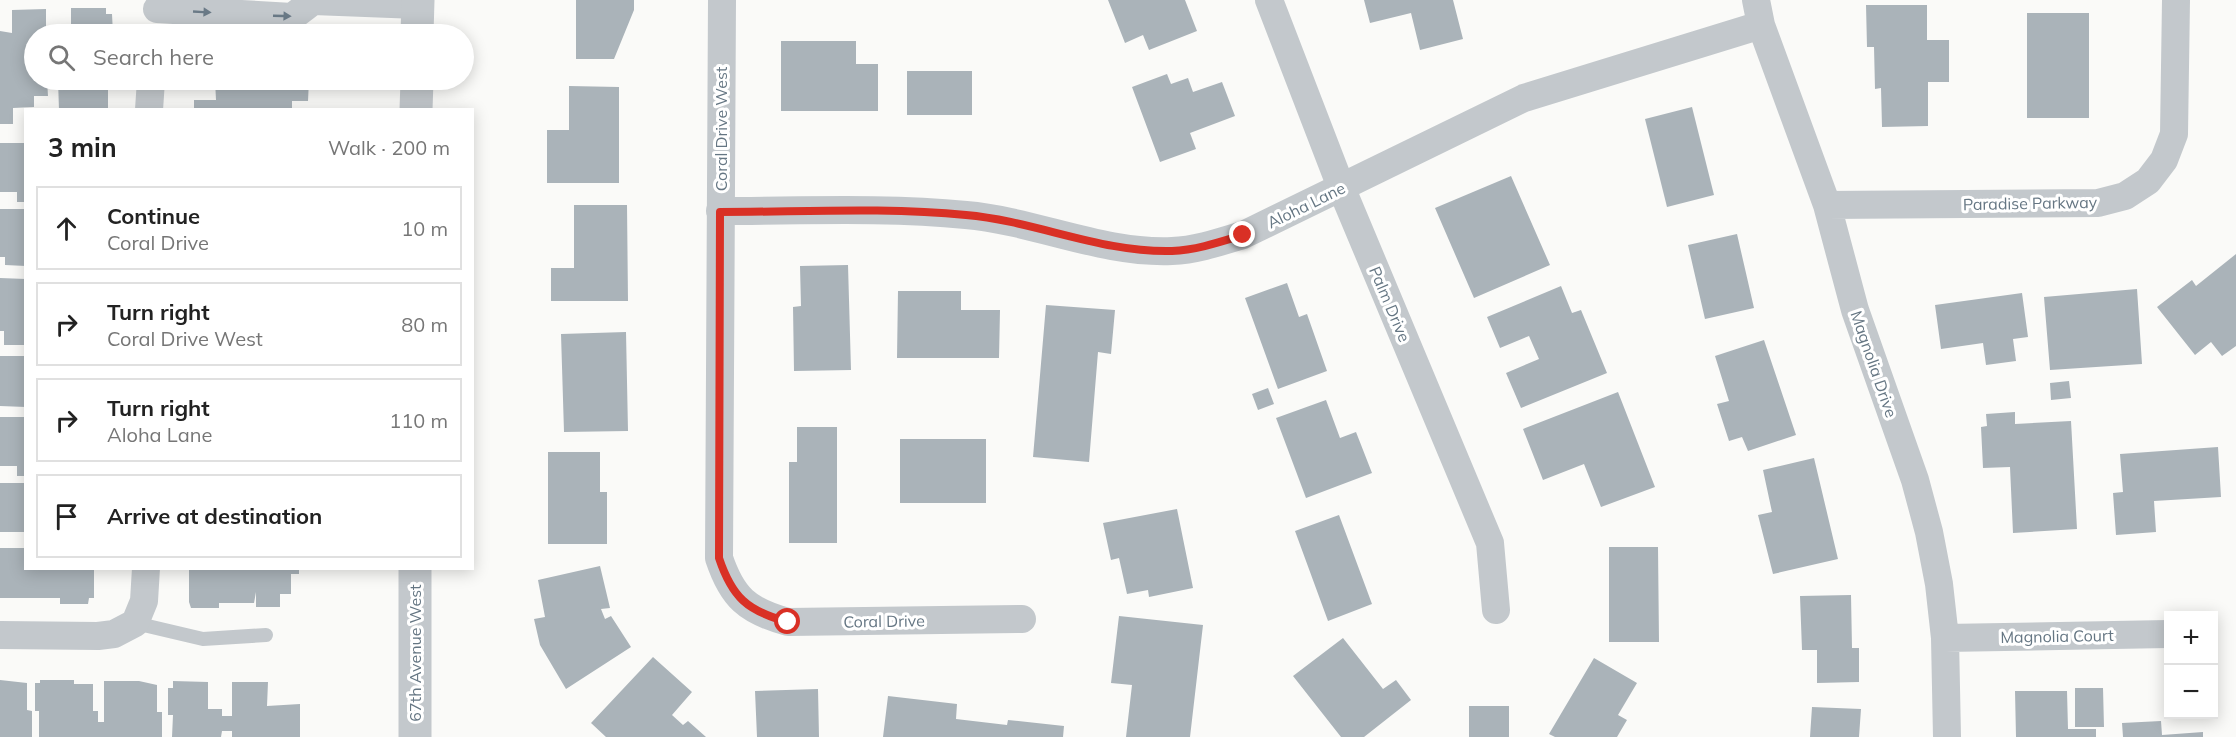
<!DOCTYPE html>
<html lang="en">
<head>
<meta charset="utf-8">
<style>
  :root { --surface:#fff; --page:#f2f2f2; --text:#222; --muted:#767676; --line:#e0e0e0 }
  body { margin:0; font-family:Mulish,sans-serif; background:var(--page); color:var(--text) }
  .controls { position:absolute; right:18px; bottom:18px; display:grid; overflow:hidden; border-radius:0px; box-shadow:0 3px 15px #0003 }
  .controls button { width:54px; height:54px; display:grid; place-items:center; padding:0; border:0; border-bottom:2px solid var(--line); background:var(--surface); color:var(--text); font:30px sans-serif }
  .stop { position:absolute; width:18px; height:18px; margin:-14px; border:4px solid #d93025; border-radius:50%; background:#fff }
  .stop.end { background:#d93025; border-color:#fff; box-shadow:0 2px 6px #0008 }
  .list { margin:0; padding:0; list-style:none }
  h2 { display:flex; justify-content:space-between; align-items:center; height:78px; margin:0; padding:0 24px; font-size:26px }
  h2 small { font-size:20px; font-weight:400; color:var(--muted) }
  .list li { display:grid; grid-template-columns:39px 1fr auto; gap:18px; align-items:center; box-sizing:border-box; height:84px; margin:0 12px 12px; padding:0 12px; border:2px solid var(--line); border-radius:0px }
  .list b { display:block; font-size:22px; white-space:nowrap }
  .list p { margin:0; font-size:20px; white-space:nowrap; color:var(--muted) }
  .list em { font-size:20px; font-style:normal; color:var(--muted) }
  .icon { flex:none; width:33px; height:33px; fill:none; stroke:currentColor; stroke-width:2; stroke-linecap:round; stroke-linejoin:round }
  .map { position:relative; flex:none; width:2236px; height:737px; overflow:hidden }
  .search { position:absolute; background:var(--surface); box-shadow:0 3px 15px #0003; left:24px; top:24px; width:450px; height:66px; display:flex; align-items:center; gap:15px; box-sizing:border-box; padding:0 21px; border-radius:33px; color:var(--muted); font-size:22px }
  .panel { position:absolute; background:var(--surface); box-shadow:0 3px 15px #0003; left:24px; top:108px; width:450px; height:462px; border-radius:0px }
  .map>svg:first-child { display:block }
  .building { fill:#aab3b9 }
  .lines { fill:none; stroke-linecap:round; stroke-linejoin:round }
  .service { stroke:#c3c8cc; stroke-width:14 }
  .minor { stroke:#c3c8cc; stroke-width:28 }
  .tertiary { stroke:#c3c8cc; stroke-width:33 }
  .oneway { fill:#6a7a87 }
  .route { stroke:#d93025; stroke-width:8 }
  .labels { text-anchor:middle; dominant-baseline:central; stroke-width:6; stroke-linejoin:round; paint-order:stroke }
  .street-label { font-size:16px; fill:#657683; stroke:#fff }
</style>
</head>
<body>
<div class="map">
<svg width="2236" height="737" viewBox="0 0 2236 737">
  <rect width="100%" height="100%" fill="#fafaf8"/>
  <path class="building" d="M 576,0 L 634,0 L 634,10 L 614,59 L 576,59 Z
    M 1108,0 L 1185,0 L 1197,31 L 1149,50 L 1143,35 L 1125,43 Z
    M 1364,0 L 1453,0 L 1463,39 L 1420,50 L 1411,13 L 1370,23 Z
    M 1866,5 L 1927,5 L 1927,40 L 1949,40 L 1949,82 L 1928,82 L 1928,126 L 1882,127 L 1881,88 L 1875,89 L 1874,47 L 1867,47 Z
    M 71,8 L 106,8 L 106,14 L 112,14 L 113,34 L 71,34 Z
    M 46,9 L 46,34 L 34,34 L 34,80 L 47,80 L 48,96 L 34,96 L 34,107 L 13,108 L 13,124 L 0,124 L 0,31 L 12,33 L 12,10 Z
    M 2027,13 L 2089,13 L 2089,118 L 2027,118 Z
    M 781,41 L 856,41 L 856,64 L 878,64 L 878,111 L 781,111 Z
    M 907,71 L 972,71 L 972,115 L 907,115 Z
    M 1167,74 L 1171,84 L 1188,78 L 1193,92 L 1222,82 L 1235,116 L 1190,133 L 1196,149 L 1160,162 L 1132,87 Z
    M 58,80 L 108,80 L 108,110 L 59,110 Z
    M 215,80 L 309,80 L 308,101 L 292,101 L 292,110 L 194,110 L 194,100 L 216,100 Z
    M 569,86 L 619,87 L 619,183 L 547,183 L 547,130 L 569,130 Z
    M 1692,107 L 1714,195 L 1667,207 L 1645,119 Z
    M 0,143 L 26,143 L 26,202 L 17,202 L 17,192 L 0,192 Z
    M 1511,176 L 1550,265 L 1474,298 L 1435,208 Z
    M 574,205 L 627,205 L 628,301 L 551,301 L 551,268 L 574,268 Z
    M 0,209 L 26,209 L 26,266 L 5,265 L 5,257 L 0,257 Z
    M 1737,234 L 1754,308 L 1705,319 L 1688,245 Z
    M 2236,254 L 2236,346 L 2222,356 L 2211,342 L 2195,355 L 2157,307 L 2192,280 L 2196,286 Z
    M 848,265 L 851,370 L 794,371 L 793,307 L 801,306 L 800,266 Z
    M 0,278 L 26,279 L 26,345 L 4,345 L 4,331 L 0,331 Z
    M 1287,283 L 1299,317 L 1307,314 L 1327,371 L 1278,389 L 1245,298 Z
    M 1561,286 L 1572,313 L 1581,310 L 1607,373 L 1521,408 L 1506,373 L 1539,359 L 1529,336 L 1500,348 L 1487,317 Z
    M 2137,289 L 2142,364 L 2050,370 L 2044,297 Z
    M 898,291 L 961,291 L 961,310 L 1000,310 L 999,358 L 897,358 Z
    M 2022,293 L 2028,337 L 2013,339 L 2016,361 L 1986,365 L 1983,343 L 1941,349 L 1935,305 Z
    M 1046,305 L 1115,310 L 1111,354 L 1098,352 L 1089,462 L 1033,457 Z
    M 626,332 L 628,431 L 564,432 L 561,334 Z
    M 1764,340 L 1796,435 L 1748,451 L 1742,437 L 1729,441 L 1717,404 L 1729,401 L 1715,356 Z
    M 0,356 L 26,356 L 26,407 L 0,406 Z
    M 2069,381 L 2071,398 L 2051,400 L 2050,383 Z
    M 1268,388 L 1274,404 L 1258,410 L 1252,394 Z
    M 1618,392 L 1655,487 L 1601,507 L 1584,464 L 1543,480 L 1523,429 Z
    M 1326,400 L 1340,438 L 1356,432 L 1372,473 L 1306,498 L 1276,418 Z
    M 2015,412 L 2015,424 L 2071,421 L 2077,529 L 2013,533 L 2010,467 L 1983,468 L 1981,427 L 1987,426 L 1986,414 Z
    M 0,417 L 26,417 L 26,476 L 17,476 L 17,466 L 0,466 Z
    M 797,427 L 837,427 L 837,543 L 789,543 L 789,462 L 797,462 Z
    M 900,439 L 986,439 L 986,503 L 900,503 Z
    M 2218,447 L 2221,497 L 2154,501 L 2156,532 L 2116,535 L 2113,493 L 2123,492 L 2120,454 Z
    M 548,452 L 600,452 L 600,492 L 607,492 L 607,544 L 548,544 Z
    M 1814,458 L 1838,559 L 1773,574 L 1758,515 L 1772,512 L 1763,470 Z
    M 0,483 L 26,483 L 26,532 L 0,532 Z
    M 1177,509 L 1193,588 L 1149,597 L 1148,590 L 1127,594 L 1119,558 L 1111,560 L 1103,523 Z
    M 1339,515 L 1372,604 L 1328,621 L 1295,531 Z
    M 1609,547 L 1658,547 L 1659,642 L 1609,642 Z
    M 0,548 L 26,548 L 26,568 L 94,568 L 94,598 L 89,598 L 88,604 L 60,604 L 60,598 L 0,598 Z
    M 600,566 L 610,608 L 601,609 L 605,619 L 611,616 L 631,647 L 566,689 L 540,645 L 534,619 L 545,617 L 538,580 Z
    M 299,568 L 299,574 L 291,574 L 291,594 L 280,594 L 280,607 L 256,607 L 256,592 L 254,603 L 219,603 L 219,608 L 191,608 L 189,602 L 189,569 Z
    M 1851,595 L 1852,648 L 1859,648 L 1859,682 L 1817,683 L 1817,650 L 1802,650 L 1800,596 Z
    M 1119,616 L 1203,625 L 1190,737 L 1126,737 L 1132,685 L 1111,683 Z
    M 1343,638 L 1383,689 L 1396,680 L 1411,700 L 1364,737 L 1341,737 L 1293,676 Z
    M 653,657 L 692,692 L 672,715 L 683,725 L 688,721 L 706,737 L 606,737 L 591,723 Z
    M 1594,658 L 1637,683 L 1618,715 L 1627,720 L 1617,737 L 1555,737 L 1549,734 Z
    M 0,680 L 27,683 L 27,710 L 32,711 L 32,737 L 0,737 Z
    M 40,680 L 74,680 L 74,684 L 93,684 L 93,711 L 98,711 L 98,722 L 104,722 L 104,681 L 139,681 L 157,685 L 157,712 L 162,712 L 162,737 L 39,737 L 39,711 L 35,711 L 35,683 L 40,683 Z
    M 173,681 L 208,682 L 208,709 L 222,709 L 222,716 L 232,716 L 232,682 L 268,682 L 267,706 L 300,704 L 300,737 L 232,737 L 232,731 L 222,731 L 221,737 L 172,737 L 173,715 L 168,715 L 168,688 L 173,688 Z
    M 2075,688 L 2103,688 L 2104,727 L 2075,727 Z
    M 818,689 L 819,737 L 757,737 L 755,691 Z
    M 2015,691 L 2067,691 L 2068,729 L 2096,729 L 2096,737 L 2016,737 Z
    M 888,696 L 957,704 L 956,719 L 1007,725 L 1008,720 L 1064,726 L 1063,737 L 883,737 Z
    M 1469,706 L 1509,706 L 1509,737 L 1469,737 Z
    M 1812,707 L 1861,709 L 1859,737 L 1810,737 Z
    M 2161,721 L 2162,735 L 2203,732 L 2203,737 L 2123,737 L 2122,723 Z"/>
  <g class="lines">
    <path class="service" d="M 135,623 L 203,639 L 266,635"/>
    <path class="minor" d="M 722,0 L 719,558 C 732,597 747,611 788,622 L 1022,619
      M 1269,0 L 1341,187 L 1490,543 L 1496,610
      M 1756,0 L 1761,25 L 1827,205 L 1855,310 L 1915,480 L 1929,532 L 1939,584 L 1945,638 L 1947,737
      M 157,9 L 292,17 L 313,1 L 418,5
      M 149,110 L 151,80
      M 1827,205 L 2098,203 L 2125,196 L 2148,181 L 2164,160 L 2174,134 L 2176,0
      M 720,211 C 801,211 885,207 966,215 C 1035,221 1102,254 1172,251 C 1196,250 1220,242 1243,235 L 1524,98 L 1761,25
      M 0,635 L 98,636 L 114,634 L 135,623 L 144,601 L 146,568
      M 1945,638 L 2168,634"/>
    <path class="tertiary" d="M 417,34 L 418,0
      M 416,110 L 417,80
      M 415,737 L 415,568"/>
  </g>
  <defs><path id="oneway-solid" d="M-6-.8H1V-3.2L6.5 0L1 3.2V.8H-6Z" transform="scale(1.5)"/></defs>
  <g class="oneway">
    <use href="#oneway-solid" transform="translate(202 12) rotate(3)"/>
    <use href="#oneway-solid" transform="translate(282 16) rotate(2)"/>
  </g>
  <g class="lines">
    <path class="route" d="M 788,622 C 747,611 732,597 719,558 L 720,212 C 801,212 885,207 966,215 C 1035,221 1102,253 1172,251 C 1196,250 1220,242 1243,235"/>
  </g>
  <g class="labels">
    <g class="street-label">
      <text transform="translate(721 129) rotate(-90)">Coral Drive West</text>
      <text transform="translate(2030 203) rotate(-1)">Paradise Parkway</text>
      <text transform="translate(1306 205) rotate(-26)">Aloha Lane</text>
      <text transform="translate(1390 304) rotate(67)">Palm Drive</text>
      <text transform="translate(1874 364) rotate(71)">Magnolia Drive</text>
      <text transform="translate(884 621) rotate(-1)">Coral Drive</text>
      <text transform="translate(2057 636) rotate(-1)">Magnolia Court</text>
      <text transform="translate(415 653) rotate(-90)">67th Avenue West</text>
    </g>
  </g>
</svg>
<div class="controls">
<button>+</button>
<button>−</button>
</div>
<div class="stop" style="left:788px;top:622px"></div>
<div class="stop end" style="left:1243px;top:235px"></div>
<div class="search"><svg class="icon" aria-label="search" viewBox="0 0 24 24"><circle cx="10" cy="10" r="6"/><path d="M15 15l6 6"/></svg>Search here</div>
<section class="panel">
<h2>3 min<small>Walk · 200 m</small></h2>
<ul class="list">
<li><svg class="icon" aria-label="ahead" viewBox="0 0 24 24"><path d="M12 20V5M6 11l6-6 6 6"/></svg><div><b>Continue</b><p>Coral Drive</p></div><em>10 m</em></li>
<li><svg class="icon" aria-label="right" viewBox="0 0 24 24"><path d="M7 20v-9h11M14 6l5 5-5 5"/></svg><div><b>Turn right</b><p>Coral Drive West</p></div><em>80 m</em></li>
<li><svg class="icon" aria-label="right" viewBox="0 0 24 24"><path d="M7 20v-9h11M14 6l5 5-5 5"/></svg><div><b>Turn right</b><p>Aloha Lane</p></div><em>110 m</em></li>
<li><svg class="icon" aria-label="arrive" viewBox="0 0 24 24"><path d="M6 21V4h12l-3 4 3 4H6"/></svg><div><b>Arrive at destination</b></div></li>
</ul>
</section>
</div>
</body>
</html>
